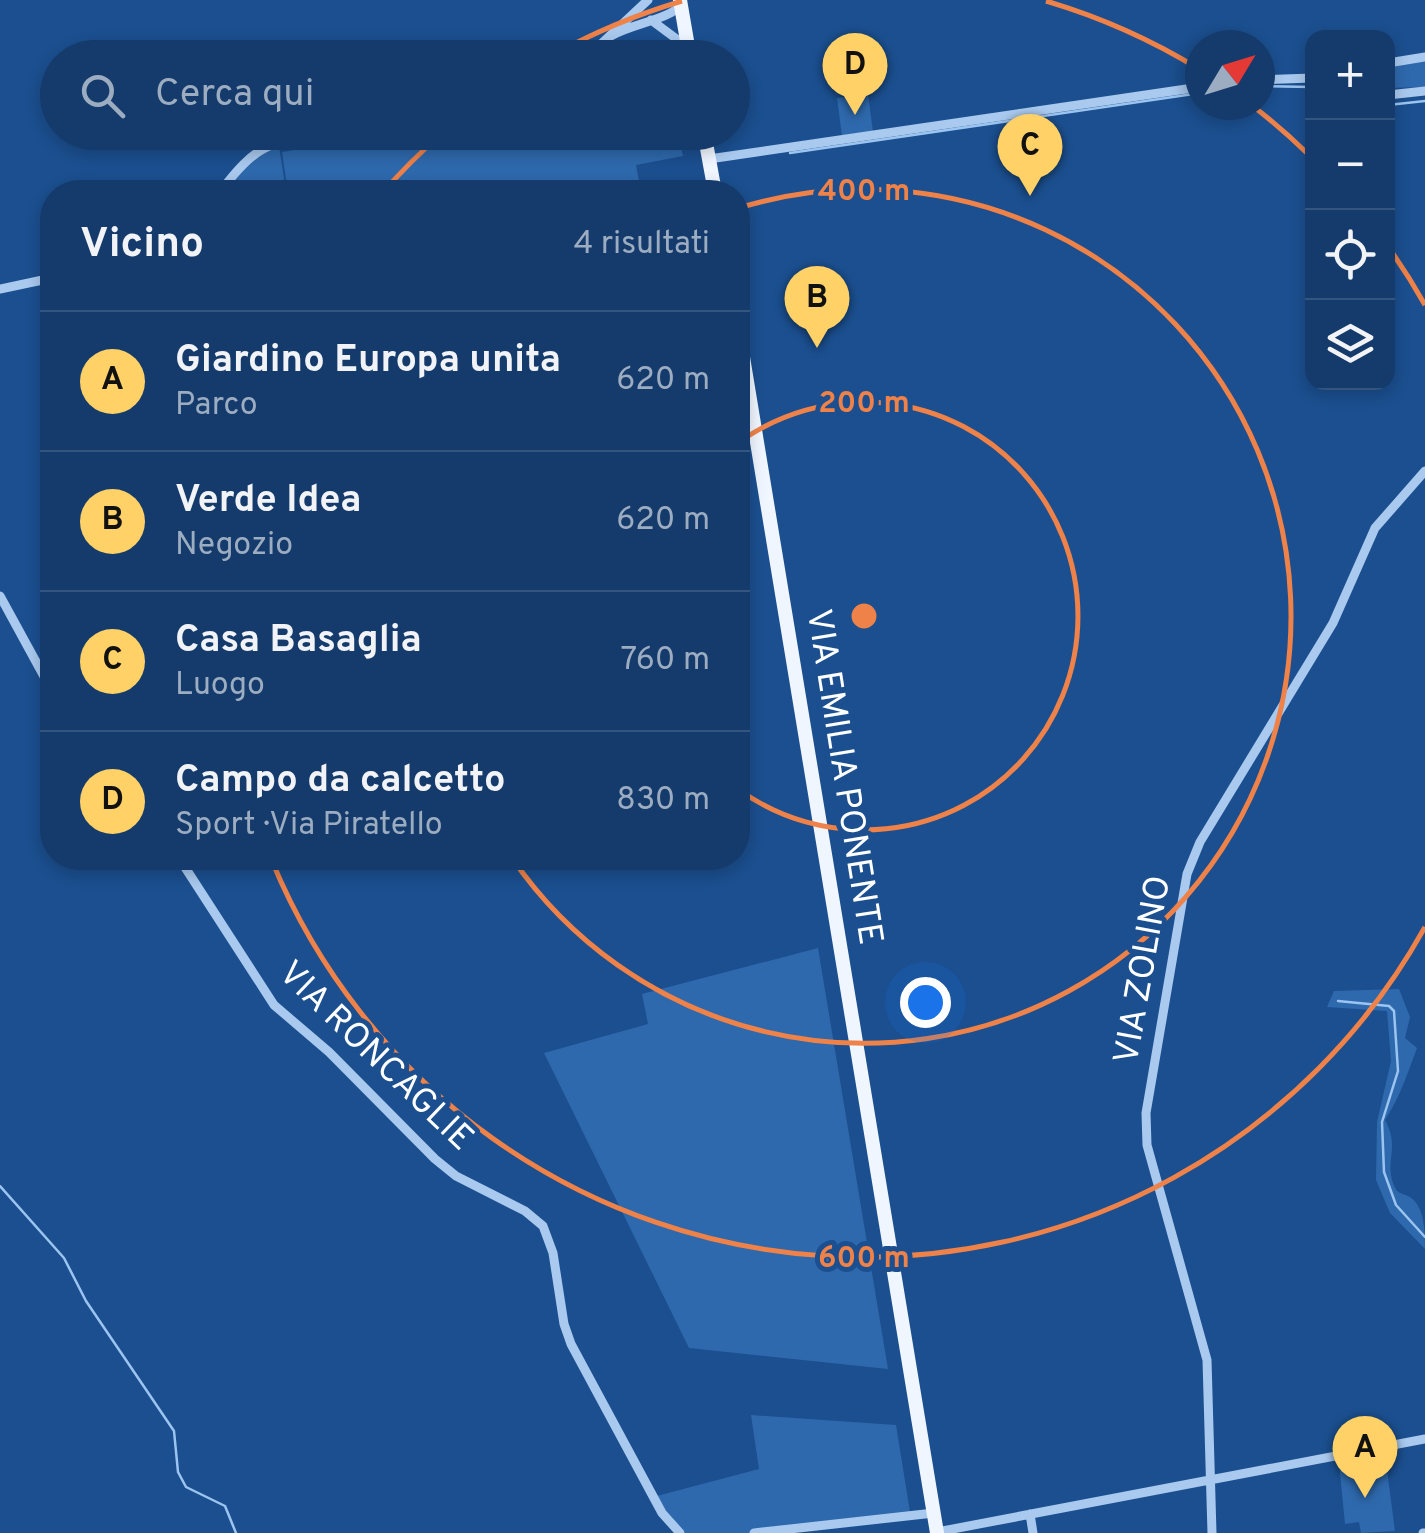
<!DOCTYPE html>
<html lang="it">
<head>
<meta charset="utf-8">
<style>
  :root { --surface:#143b6b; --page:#214673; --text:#f1f3f6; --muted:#9dadc1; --line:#33557e; --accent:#ffd166 }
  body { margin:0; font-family:Overpass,sans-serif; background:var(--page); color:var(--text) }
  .controls { position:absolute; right:30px; top:30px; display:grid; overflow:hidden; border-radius:20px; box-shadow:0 5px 15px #0003 }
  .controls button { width:90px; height:90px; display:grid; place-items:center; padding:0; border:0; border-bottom:2px solid var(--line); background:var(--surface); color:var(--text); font:50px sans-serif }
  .compass { position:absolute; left:1185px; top:30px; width:90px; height:90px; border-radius:50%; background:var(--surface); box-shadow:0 5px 15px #0003; rotate:52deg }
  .you { position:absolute; left:925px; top:1002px; width:35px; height:35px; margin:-25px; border:8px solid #fff; border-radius:50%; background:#1a73e8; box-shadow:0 0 0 15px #1a73e833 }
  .badge { display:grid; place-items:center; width:65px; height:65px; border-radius:50%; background:var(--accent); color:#111; font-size:32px; font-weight:700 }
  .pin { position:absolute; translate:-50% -82px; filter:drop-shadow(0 2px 5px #0008) }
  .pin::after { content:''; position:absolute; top:52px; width:35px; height:30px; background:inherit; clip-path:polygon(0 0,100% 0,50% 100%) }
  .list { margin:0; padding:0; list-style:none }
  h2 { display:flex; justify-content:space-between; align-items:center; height:130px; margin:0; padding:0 40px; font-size:42px }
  h2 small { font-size:32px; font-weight:400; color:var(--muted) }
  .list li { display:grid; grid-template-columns:65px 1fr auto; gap:30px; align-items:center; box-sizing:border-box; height:140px; padding:0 40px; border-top:2px solid var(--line) }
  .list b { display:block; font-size:38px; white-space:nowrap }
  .list p { margin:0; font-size:32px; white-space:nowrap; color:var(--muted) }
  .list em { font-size:32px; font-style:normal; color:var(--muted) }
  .icon { flex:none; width:55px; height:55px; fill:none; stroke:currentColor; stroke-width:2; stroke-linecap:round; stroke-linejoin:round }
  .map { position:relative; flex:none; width:1425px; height:1533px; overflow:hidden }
  .search { position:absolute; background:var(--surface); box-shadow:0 5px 15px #0003; left:40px; top:40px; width:710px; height:110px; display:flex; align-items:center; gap:25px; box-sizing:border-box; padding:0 35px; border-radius:55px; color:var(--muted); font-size:38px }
  .panel { position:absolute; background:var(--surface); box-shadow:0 5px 15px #0003; left:40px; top:180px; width:710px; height:690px; border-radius:40px }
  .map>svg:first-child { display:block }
  .green { fill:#2e69ad }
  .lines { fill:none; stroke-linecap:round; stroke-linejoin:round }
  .stream { stroke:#9cc4f0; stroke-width:2.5 }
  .minor { stroke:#a9c9ee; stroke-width:9 }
  .primary { stroke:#f0f6ff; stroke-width:14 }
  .ring { fill:none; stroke:#ee8249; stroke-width:5 }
  .labels { text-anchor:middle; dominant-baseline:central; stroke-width:10; stroke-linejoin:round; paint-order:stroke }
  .street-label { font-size:35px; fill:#fff; stroke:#1b4f8f }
  .centre { fill:#ee8249; stroke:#1b4f8f; stroke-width:5 }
  .ring-label { font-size:30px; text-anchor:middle; font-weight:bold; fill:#ee8249; stroke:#1b4f8f; stroke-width:10; stroke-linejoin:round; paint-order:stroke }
</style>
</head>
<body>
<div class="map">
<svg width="1425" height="1533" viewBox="0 0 1425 1533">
  <rect width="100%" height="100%" fill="#1b4f8f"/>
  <path class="green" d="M 1425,61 L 1425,87 L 1388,88 L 1388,66 Z
    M 868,94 L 873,132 L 842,136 L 837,98 Z
    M 678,133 L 683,156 L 636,165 L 641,192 L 288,192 L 282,152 L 401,133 Z
    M 279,146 L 286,192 L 225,192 L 256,156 Z
    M 818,948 L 888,1369 L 689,1348 L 544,1053 L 648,1024 L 642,994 Z
    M 1399,989 L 1410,1017 L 1405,1038 L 1417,1048 C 1408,1072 1400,1097 1385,1120 C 1400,1147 1385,1159 1393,1183 C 1397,1195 1401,1192 1410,1197 C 1425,1207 1425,1232 1425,1249 L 1390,1213 L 1376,1180 L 1377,1122 L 1391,1061 L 1387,1011 L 1327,1007 L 1334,991 Z
    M 751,1415 L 896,1425 L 910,1512 L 754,1533 L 680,1533 L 653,1497 L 759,1469 Z
    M 1385,1455 L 1395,1531 L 1361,1533 L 1359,1522 L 1345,1524 L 1339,1463 Z"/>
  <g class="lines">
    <path class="stream" d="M 1260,86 L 1312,87
      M 1388,105 L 1425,101
      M 790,153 L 1200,93
      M 1338,1001 L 1389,1006 L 1394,1011 L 1398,1071 L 1382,1122 L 1384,1172 L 1396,1205 L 1425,1237
      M 0,1186 L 64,1258 L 86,1301 L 174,1431 L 178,1472 L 186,1487 L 225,1506 L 236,1533"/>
    <path class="minor" d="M 651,20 L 686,46
      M 611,36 C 631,24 667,20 680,6
      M 586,58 L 648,0
      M 1388,63 L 1425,57
      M 1260,80 L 1312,78
      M 1388,95 L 1425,91
      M 709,159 L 1200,87
      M 220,192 C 259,141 269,143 331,132
      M 0,289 L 52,278
      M 0,596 L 52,691
      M 179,858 L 274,1005 L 329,1052 L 435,1159 L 456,1176 L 525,1211 L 543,1226 L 553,1253 L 564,1324 L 571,1344 L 662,1513 L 680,1533
      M 1030,1514 L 1033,1533
      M 937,1532 L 1425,1439
      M 754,1533 L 934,1513
      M 1212,1533 L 1207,1360 L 1147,1145 L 1146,1113 L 1187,874 L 1200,842 L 1333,623 L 1375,528 L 1425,471
      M 1423,1533 L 1425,1533"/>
    <path class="primary" d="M 680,0 L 690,58
      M 704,132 L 715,192
      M 738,327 L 937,1533"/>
  </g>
  <g class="ring">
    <path d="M738 443A214 214 0 1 1 738 789"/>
    <path d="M739 208A427 427 0 1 1 512 858"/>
    <path d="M1425 927A641 641 0 0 1 272 861M384 191A641 641 0 0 1 439 136M553 55A641 641 0 0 1 682 1M1046 1A641 641 0 0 1 1199 69M1254 107A641 641 0 0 1 1309 155M1389 248A641 641 0 0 1 1425 305"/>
  </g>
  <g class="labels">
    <g class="street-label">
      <text transform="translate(843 777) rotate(81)">VIA EMILIA PONENTE</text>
      <text transform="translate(1144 970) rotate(-80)">VIA ZOLINO</text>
      <text transform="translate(375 1057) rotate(44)">VIA RONCAGLIE</text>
    </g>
  </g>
  <circle cx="864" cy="616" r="15" class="centre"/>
  <g class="ring-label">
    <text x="864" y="200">400 m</text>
    <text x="864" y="412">200 m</text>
    <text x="864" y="1267">600 m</text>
  </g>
</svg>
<div class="controls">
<button>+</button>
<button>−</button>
<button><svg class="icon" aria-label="locate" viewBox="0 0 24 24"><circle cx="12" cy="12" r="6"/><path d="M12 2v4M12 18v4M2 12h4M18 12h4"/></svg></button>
<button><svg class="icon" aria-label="layers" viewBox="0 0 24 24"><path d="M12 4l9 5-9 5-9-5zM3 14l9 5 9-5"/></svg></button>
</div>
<svg class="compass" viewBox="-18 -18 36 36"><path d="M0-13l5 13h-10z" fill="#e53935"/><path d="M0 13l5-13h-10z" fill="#9dadc1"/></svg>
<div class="you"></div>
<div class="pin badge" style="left:1365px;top:1498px">A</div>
<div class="pin badge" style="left:817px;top:348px">B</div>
<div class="pin badge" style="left:1030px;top:196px">C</div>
<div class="pin badge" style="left:855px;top:115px">D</div>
<div class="search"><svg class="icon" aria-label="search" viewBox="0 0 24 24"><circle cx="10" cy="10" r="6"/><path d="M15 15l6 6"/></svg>Cerca qui</div>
<section class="panel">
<h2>Vicino<small>4 risultati</small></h2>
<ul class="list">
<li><span class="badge">A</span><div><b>Giardino Europa unita</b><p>Parco</p></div><em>620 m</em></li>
<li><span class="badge">B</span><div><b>Verde Idea</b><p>Negozio</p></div><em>620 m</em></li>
<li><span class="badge">C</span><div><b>Casa Basaglia</b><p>Luogo</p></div><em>760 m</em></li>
<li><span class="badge">D</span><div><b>Campo da calcetto</b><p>Sport · Via Piratello</p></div><em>830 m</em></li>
</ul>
</section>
</div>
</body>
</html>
